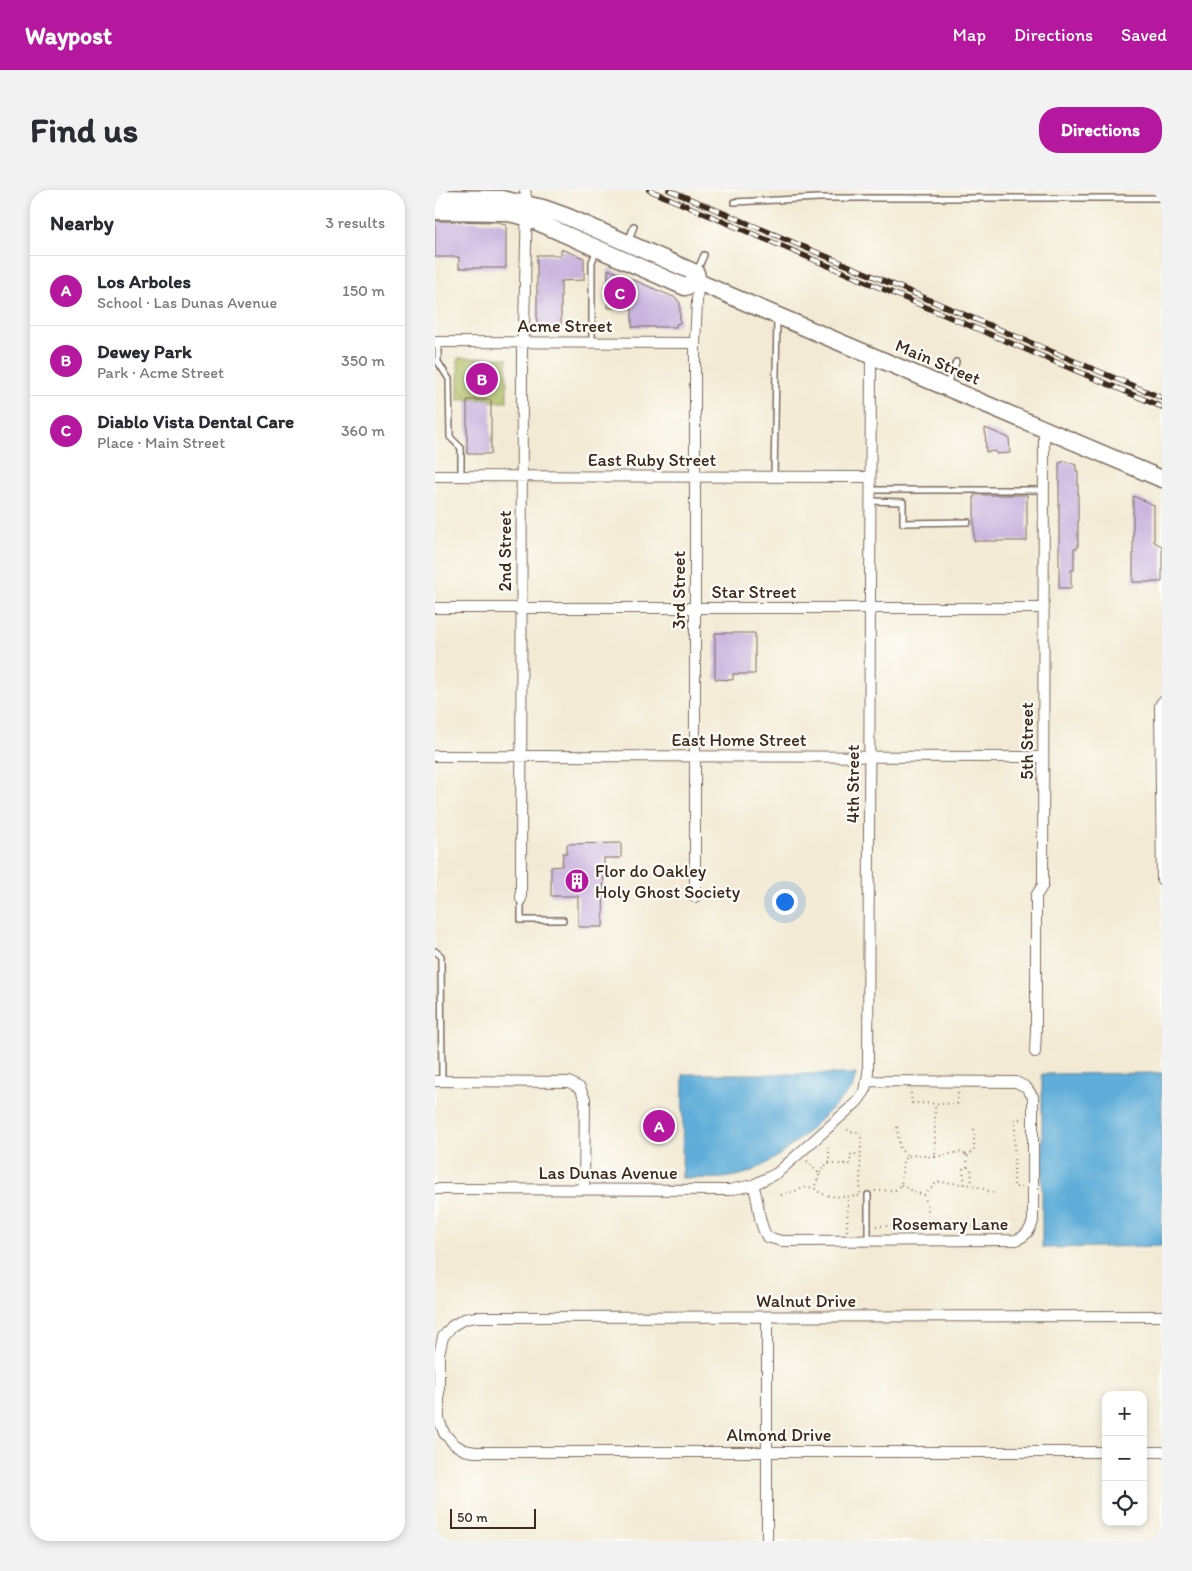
<!DOCTYPE html>
<html lang="en">
<head>
<meta charset="utf-8">
<style>
  :root { --surface:#fff; --page:#f2f2f3; --text:#2b2b33; --muted:#7c7c81; --line:#e1e1e2; --accent:#b5179e }
  body { margin:0; font-family:Itim,sans-serif; background:var(--page); color:var(--text) }
  .controls { position:absolute; right:15px; bottom:15px; display:grid; overflow:hidden; border-radius:10px; box-shadow:0 2px 8px #0003 }
  .controls button { width:45px; height:45px; display:grid; place-items:center; padding:0; border:0; border-bottom:1px solid var(--line); background:var(--surface); color:var(--text); font:25px sans-serif }
  .scale { position:absolute; left:15px; bottom:12px; width:86px; box-sizing:border-box; padding-left:5px; border:2px solid #3b2a1e; border-top:0; font-size:14px; line-height:18px; white-space:nowrap; color:#3b2a1e; -webkit-text-stroke:4px #fdfcf7; paint-order:stroke }
  .you { position:absolute; left:349px; top:711px; width:18px; height:18px; margin:-12px; border:4px solid #fff; border-radius:50%; background:#1a73e8; box-shadow:0 0 0 8px #1a73e833 }
  .badge { display:grid; place-items:center; width:32px; height:32px; border-radius:50%; background:var(--accent); color:#fff; font-size:16px; font-weight:700 }
  .pin { position:absolute; translate:-50% -50%; border:2px solid #fff; box-shadow:0 1px 5px #0006 }
  .list { margin:0; padding:0; list-style:none }
  h2 { display:flex; justify-content:space-between; align-items:center; height:65px; margin:0; padding:0 20px; font-size:21px }
  h2 small { font-size:16px; font-weight:400; color:var(--muted) }
  .list li { display:grid; grid-template-columns:32px 1fr auto; gap:15px; align-items:center; box-sizing:border-box; height:70px; padding:0 20px; border-top:1px solid var(--line) }
  .list b { display:block; font-size:19px; white-space:nowrap }
  .list p { margin:0; font-size:16px; white-space:nowrap; color:var(--muted) }
  .list em { font-size:16px; font-style:normal; color:var(--muted) }
  .icon { flex:none; width:28px; height:28px; fill:none; stroke:currentColor; stroke-width:2; stroke-linecap:round; stroke-linejoin:round }
  .map { position:relative; flex:none; width:727px; height:1351px; overflow:hidden; border-radius:20px }
  header { display:flex; align-items:center; gap:30px; box-sizing:border-box; height:70px; padding:0 25px; background:var(--accent); color:#fff }
  header strong { font-size:24px }
  nav { display:flex; gap:28px; margin-inline-start:auto; font-size:18px }
  .intro { display:flex; align-items:center; justify-content:space-between; box-sizing:border-box; height:120px; padding:0 30px }
  h1 { margin:0; font-size:35px }
  .button { padding:12px 22px; border-radius:20px; background:var(--accent); color:#fff; font-size:18px; font-weight:700 }
  main { display:flex; gap:30px; padding:0 30px }
  aside { flex:1; background:var(--surface); border-radius:20px; box-shadow:0 2px 8px #0003 }
  .map>svg:first-child { display:block }
  .green { fill:#acbb5e; stroke:#74723e }
  .water { fill:#5eadd8; stroke:#4c6c7b }
  .building { fill:#c9b4de }
  .lines { fill:none; stroke-linecap:round; stroke-linejoin:round }
  .lane-casing { stroke:#7b6d5e; stroke-width:8 }
  .street-casing { stroke:#7b6d5e; stroke-width:12 }
  .primary-casing { stroke:#7b6d5e; stroke-width:19 }
  .path { stroke:#7b6d5e; stroke-width:2; stroke-dasharray:1 4; stroke-linecap:butt }
  .lane { stroke:#fff; stroke-width:5 }
  .street { stroke:#fff; stroke-width:10 }
  .primary { stroke:#fff; stroke-width:16 }
  .rail-casing { stroke:#3b2a1e; stroke-width:5.5 }
  .rail { stroke:#fdfcf7; stroke-width:4; stroke-dasharray:11; stroke-linecap:butt }
  .labels { text-anchor:middle; dominant-baseline:central; stroke-width:4.5; stroke-linejoin:round; paint-order:stroke }
  .street-label { font-size:18px; fill:#3b2a1e; stroke:#fdfcf7 }
  .poi-label { font-size:18px; fill:#3b2a1e; stroke:#fdfcf7; text-anchor:start }
</style>
</head>
<body>
<header>
<strong>Waypost</strong>
<nav><a>Map</a><a>Directions</a><a>Saved</a></nav>
</header>
<div class="intro"><h1>Find us</h1><a class="button">Directions</a></div>
<main>
<aside>
<h2>Nearby<small>3 results</small></h2>
<ul class="list">
<li><span class="badge">A</span><div><b>Los Arboles</b><p>School · Las Dunas Avenue</p></div><em>150 m</em></li>
<li><span class="badge">B</span><div><b>Dewey Park</b><p>Park · Acme Street</p></div><em>350 m</em></li>
<li><span class="badge">C</span><div><b>Diablo Vista Dental Care</b><p>Place · Main Street</p></div><em>360 m</em></li>
</ul>
</aside>
<div class="map">
<svg width="727" height="1351" viewBox="0 0 727 1351">
  <rect width="100%" height="100%" fill="#fdfcf7"/>
  <filter id="ink" filterUnits="userSpaceOnUse"><feTurbulence type="fractalNoise" baseFrequency=".02" numOctaves="2"/><feDisplacementMap in="SourceGraphic" scale="10" xChannelSelector="R" yChannelSelector="G"/><feConvolveMatrix kernelMatrix="1 2 1 2 8 2 1 2 1" color-interpolation-filters="sRGB"/></filter>
  <filter id="wash" filterUnits="userSpaceOnUse"><feTurbulence type="fractalNoise" baseFrequency=".0096" numOctaves="4" result="noise"/><feDisplacementMap in="SourceGraphic" scale="20" xChannelSelector="R" yChannelSelector="G"/><feGaussianBlur stdDeviation="1.12" result="paint"/><feColorMatrix in="noise" values="0 0 0 0 0 0 0 0 0 0 0 0 0 0 0 0 0 1.4 0 .05"/><feComposite in="paint" operator="in"/></filter>
  <g filter="url(#wash)">
    <rect width="100%" height="100%" fill="#f2ead4"/>
    <path class="green" d="M 23,168 L 72,168 L 72,212 L 57,212 L 56,209 L 23,210 Z"/>
    <path class="water" d="M 727,883 L 727,1056 L 607,1058 L 607,884 Z
      M 248,884 L 421,884 L 417,899 C 386,928 342,978 301,986 C 284,990 264,988 247,988 Z"/>
    <g id="blocks">
      <path class="building" d="M 0,31 L 64,32 L 71,35 L 71,78 L 24,78 L 24,67 L 0,67 Z
        M 126,59 L 149,68 L 149,90 L 126,91 L 126,137 L 102,137 L 102,65 L 126,65 Z
        M 173,79 L 241,108 L 245,113 L 245,133 L 241,134 L 241,137 L 197,137 L 197,118 L 173,118 Z
        M 32,210 L 56,210 L 56,264 L 32,264 Z
        M 550,238 L 574,248 L 575,263 L 561,264 L 561,261 L 551,262 Z
        M 630,271 L 641,275 L 641,281 L 643,281 L 643,358 L 639,358 L 639,380 L 636,380 L 636,398 L 624,398 L 624,273 Z
        M 539,305 L 592,305 L 592,351 L 539,351 Z
        M 698,306 L 719,315 L 719,352 L 727,356 L 727,392 L 698,392 Z
        M 280,443 L 320,443 L 320,484 L 298,484 L 298,490 L 280,489 Z
        M 186,653 L 186,668 L 169,668 L 168,737 L 143,737 L 143,706 L 116,706 L 116,677 L 127,676 L 128,663 L 132,663 L 132,654 Z"/>
    </g>
  </g>
  <g filter="url(#ink)">
    <use href="#blocks" fill-opacity="0" stroke="#7b6d5e" stroke-width="1"/>
    <g class="lines">
      <defs>
        <path id="lane" d="M 299,12 L 384,8 L 727,8
          M 193,52 L 199,36
          M 262,81 L 269,65
          M 3,152 L 3,172 L 14,189 L 15,247 L 26,258 L 26,286
          M 157,152 L 157,72 L 161,62
          M 512,194 L 521,172
          M 339,286 L 342,129
          M 435,300 L 609,300
          M 435,311 L 468,312 L 468,333 L 533,332
          M 86,709 L 86,730 L 128,730
          M 0,761 L 6,766 L 7,891
          M 433,1005 L 433,1050"/>
        <path id="street" d="M 0,152 L 260,153
          M 0,286 L 434,287
          M 0,418 L 609,418
          M 727,512 L 725,516 L 727,690
          M 0,566 L 608,567
          M 260,707 L 260,153 L 263,92
          M 86,709 L 87,152 L 89,136 L 92,13 L 90,0
          M 600,862 L 601,841 L 601,706 L 608,695 L 609,239
          M 0,891 L 134,892 L 145,898 L 150,909 L 149,999
          M 318,995 C 325,1012 322,1031 332,1047 L 347,1051 L 581,1050 C 591,1046 595,1041 598,1031 L 598,907 L 591,897 L 581,892 L 433,891
          M 0,999 L 294,1000 L 318,995 L 342,983 L 422,912 L 430,901 L 433,884 L 436,165
          M 671,1262 L 40,1262 L 29,1260 L 19,1254 L 9,1243 L 4,1230 L 4,1164 L 8,1147 L 17,1136 L 29,1129 L 42,1127 L 727,1126
          M 708,1262 L 727,1262
          M 332,1351 L 332,1127"/>
        <path id="primary" d="M 0,8 L 67,9 L 108,18 L 133,27 L 261,83 L 263,92
          M 0,21 L 69,22 L 91,27 L 250,97 L 263,92 L 727,289"/>
      </defs>
      <use href="#lane" class="lane-casing"/>
      <use href="#street" class="street-casing"/>
      <use href="#primary" class="primary-casing"/>
      <path class="path" d="M 476,903 L 477,913 L 522,914 L 523,903
        M 462,937 L 465,959 L 473,966
        M 531,965 L 539,961 L 539,937
        M 500,967 L 524,962 L 533,965 L 532,977
        M 372,971 L 382,982 L 385,983 L 379,998 C 391,1010 409,1006 425,1006 L 426,942 L 415,942 L 411,938
        M 394,974 L 415,974 L 416,964 L 425,964
        M 385,983 L 388,976 L 394,974 L 394,959 L 390,956
        M 530,994 L 528,979 L 532,977 L 536,979 L 537,994
        M 466,995 L 479,1002 L 489,1005 L 501,993 L 505,992 L 538,995 L 559,1003
        M 587,997 L 579,997 L 580,929 L 588,929
        M 440,1001 L 460,1000 L 466,995 L 468,970 C 478,961 488,967 500,967 L 500,914
        M 346,1005 L 373,997 L 379,998
        M 489,1005 L 493,1017 L 493,1036 L 503,1036 L 503,1032 L 536,1033 L 536,1037 L 568,1037
        M 441,1036 L 492,1036
        M 412,1041 L 413,1006"/>
      <use href="#lane" class="lane"/>
      <use href="#street" class="street"/>
      <use href="#primary" class="primary"/>
      <defs>
        <path id="rail" d="M 214,0 L 727,217
          M 234,0 L 727,208"/>
      </defs>
      <use href="#rail" class="rail-casing"/>
      <use href="#rail" class="rail"/>
    </g>
  </g>
  <defs>
    <symbol id="building-disc" viewBox="-11 -11 22 22"><circle r="9.5" fill="#b5179e" stroke="#fdfcf7"/><path d="M-4-6H4V6H1V3H-1V6H-4ZM-2.5-4.3h1.7v1.8h-1.7ZM.8-4.3h1.7v1.8H.8ZM-2.5-1h1.7V.8h-1.7ZM.8-1h1.7V.8H.8Z" fill="#fff"/></symbol>
  </defs>
  <g fill-rule="evenodd">
    <use href="#building-disc" x="128" y="677" width="28" height="28"/>
  </g>
  <g class="labels">
    <g class="street-label">
      <text x="130" y="136">Acme Street</text>
      <text transform="translate(503 172) rotate(23)">Main Street</text>
      <text x="217" y="270">East Ruby Street</text>
      <text transform="translate(70 361) rotate(-90)">2nd Street</text>
      <text transform="translate(244 400) rotate(-90)">3rd Street</text>
      <text x="319" y="402">Star Street</text>
      <text x="304" y="550">East Home Street</text>
      <text transform="translate(592 551) rotate(-90)">5th Street</text>
      <text transform="translate(418 594) rotate(-90)">4th Street</text>
      <text x="173" y="983">Las Dunas Avenue</text>
      <text x="515" y="1034">Rosemary Lane</text>
      <text x="371" y="1111">Walnut Drive</text>
      <text x="344" y="1245">Almond Drive</text>
    </g>
    <g class="poi-label">
      <text x="160" y="681">Flor do Oakley<tspan x="160" dy="21">Holy Ghost Society</tspan></text>
    </g>
  </g>
</svg>
<div class="controls">
<button>+</button>
<button>−</button>
<button><svg class="icon" aria-label="locate" viewBox="0 0 24 24"><circle cx="12" cy="12" r="6"/><path d="M12 2v4M12 18v4M2 12h4M18 12h4"/></svg></button>
</div>
<div class="scale">50 m</div>
<div class="you"></div>
<div class="pin badge" style="left:224px;top:936px">A</div>
<div class="pin badge" style="left:47px;top:189px">B</div>
<div class="pin badge" style="left:185px;top:103px">C</div>
</div>
</main>
</body>
</html>
